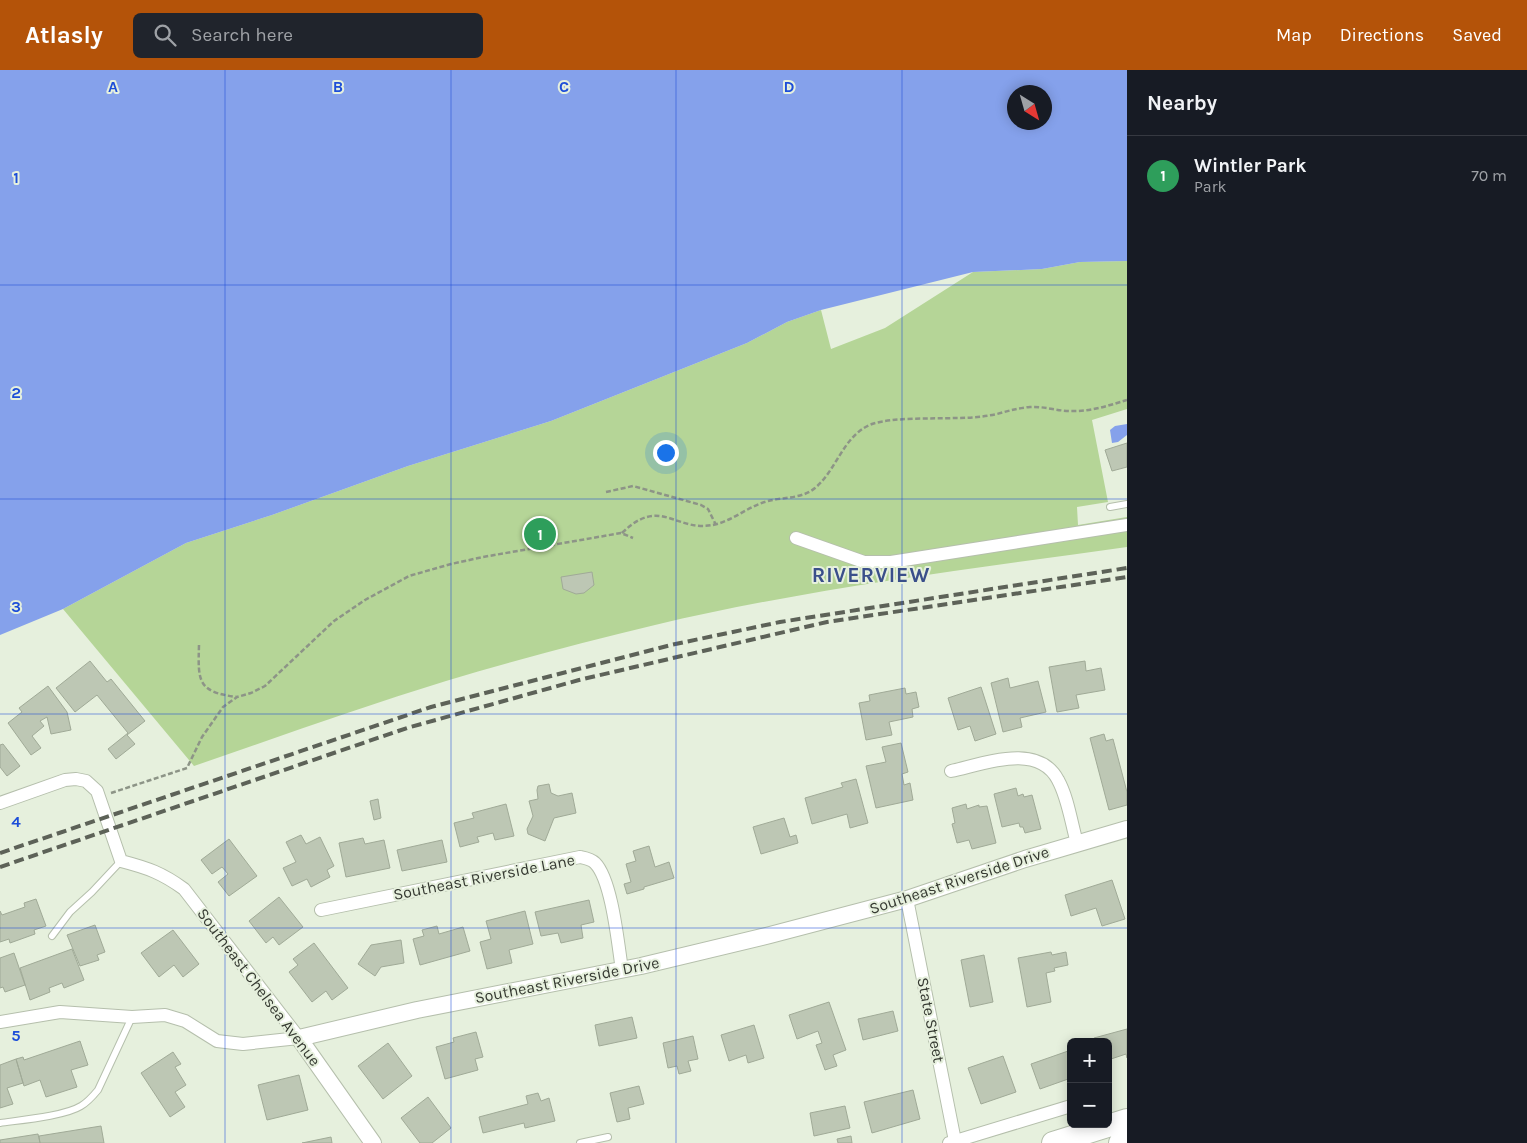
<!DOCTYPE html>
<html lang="en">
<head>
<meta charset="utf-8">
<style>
  :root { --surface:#171b24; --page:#20242c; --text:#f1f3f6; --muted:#9ea1a6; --line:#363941; --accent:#b45309 }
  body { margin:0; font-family:Karla,sans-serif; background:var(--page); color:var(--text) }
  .controls { position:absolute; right:15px; bottom:15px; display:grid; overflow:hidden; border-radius:8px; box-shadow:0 2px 12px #0003 }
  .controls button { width:45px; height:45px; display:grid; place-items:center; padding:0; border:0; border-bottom:1px solid var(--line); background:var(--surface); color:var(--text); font:25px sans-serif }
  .compass { position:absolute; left:1007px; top:15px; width:45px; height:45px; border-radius:50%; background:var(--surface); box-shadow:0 2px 12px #0003; rotate:143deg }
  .you { position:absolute; left:665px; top:382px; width:18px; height:18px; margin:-12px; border:4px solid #fff; border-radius:50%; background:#1a73e8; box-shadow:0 0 0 8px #1a73e833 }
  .badge { display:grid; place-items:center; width:32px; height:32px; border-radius:50%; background:var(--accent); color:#fff; font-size:16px; font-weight:700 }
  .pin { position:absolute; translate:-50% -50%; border:2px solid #fff; box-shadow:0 1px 5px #0006 }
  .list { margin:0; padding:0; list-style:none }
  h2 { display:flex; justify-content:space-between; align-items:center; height:65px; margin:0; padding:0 20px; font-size:21px }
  h2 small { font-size:16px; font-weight:400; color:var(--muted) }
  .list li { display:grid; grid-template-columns:32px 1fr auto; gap:15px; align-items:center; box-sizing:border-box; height:80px; padding:0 20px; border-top:1px solid var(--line) }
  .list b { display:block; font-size:19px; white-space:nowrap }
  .list p { margin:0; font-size:16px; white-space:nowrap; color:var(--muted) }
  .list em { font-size:16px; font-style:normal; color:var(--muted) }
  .icon { flex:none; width:28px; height:28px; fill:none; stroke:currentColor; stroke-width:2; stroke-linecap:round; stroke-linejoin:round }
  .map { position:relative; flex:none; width:1127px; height:1073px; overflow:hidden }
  header { display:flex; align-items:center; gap:30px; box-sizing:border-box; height:70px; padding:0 25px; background:var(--accent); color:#fff }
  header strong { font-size:24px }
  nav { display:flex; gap:28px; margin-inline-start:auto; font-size:18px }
  .search { width:350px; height:45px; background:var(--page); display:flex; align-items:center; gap:12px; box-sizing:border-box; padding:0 18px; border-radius:8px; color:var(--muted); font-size:19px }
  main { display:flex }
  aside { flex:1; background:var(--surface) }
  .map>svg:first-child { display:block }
  .green { fill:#b5d597 }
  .water { fill:#85a1eb; fill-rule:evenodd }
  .building { fill:#bdc7b4; stroke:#a0aa97 }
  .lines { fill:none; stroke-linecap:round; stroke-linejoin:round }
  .service-casing { stroke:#b5bfac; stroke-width:8 }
  .minor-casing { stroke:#b5bfac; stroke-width:14 }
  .tertiary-casing { stroke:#b5bfac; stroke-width:18 }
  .motorway-casing { stroke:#b5bfac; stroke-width:24 }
  .path { stroke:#8d9487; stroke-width:2.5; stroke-dasharray:5 2.5; stroke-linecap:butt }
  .service { stroke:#fff; stroke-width:6 }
  .minor { stroke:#fff; stroke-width:12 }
  .tertiary { stroke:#fff; stroke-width:16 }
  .motorway { stroke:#fff; stroke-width:22 }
  .rail { stroke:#5d6258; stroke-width:4; stroke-dasharray:10 5; stroke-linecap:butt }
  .grid { fill:none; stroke:#1d4ed8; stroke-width:1; stroke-opacity:0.55 }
  .labels { text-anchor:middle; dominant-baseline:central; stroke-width:4; stroke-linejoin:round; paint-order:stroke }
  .street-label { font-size:16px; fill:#353931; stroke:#e6f0dd }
  .district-label { font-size:21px; font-weight:bold; letter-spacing:1px; fill:#3a4f8a; stroke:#e6f0dd }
  .grid-label { font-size:16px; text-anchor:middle; font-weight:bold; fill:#1d4ed8; stroke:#e6f0dd; stroke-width:4; stroke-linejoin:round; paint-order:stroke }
</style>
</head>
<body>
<header>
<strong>Atlasly</strong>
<div class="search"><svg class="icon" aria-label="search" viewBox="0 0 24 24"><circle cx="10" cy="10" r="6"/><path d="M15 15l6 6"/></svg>Search here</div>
<nav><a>Map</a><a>Directions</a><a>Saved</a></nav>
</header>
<main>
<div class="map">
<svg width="1127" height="1073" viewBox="0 0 1127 1073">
  <rect width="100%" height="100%" fill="#e6f0dd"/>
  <path class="green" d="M 1127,191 L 1127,339 L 1092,350 L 1108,432 L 1077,437 L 1078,455 L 1127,447 L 1127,477 C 969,499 811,518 655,555 C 585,572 515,590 446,611 C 361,637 278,667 194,696 L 63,539 L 186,473 L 272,445 L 408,396 L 551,351 L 747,273 L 787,252 L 821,240 L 831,279 L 885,258 L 973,202 L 1042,199 L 1080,192 Z"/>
  <path class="water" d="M 0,0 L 1127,0 L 1127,191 L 1080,192 L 1042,199 L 973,202 L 821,240 L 787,252 L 747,273 L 551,351 L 408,396 L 272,445 L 186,473 L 63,539 L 0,565 ZM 1014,22 L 1044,22 L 1044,52 L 1014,52 Z
    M 1127,354 L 1127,365 L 1118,372 L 1112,373 L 1110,360 L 1115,356 Z"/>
  <path class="building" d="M 1127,373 L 1127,397 L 1112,401 L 1105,380 Z
    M 592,502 L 594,515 L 584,523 L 576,524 L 563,519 L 561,507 Z
    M 90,591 L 107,612 L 111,609 L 145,651 L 127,665 L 135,674 L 116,689 L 108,679 L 128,663 L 97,625 L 75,642 L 56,618 Z
    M 1085,591 L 1086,601 L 1101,598 L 1105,620 L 1076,625 L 1079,638 L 1057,642 L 1049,597 Z
    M 1008,608 L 1010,618 L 1038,611 L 1046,642 L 1020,648 L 1022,657 L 1003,662 L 991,613 Z
    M 48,616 L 67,642 L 71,660 L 51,664 L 47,647 L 40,651 L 44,656 L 32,666 L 41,678 L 31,685 L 8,653 L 22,642 L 19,638 Z
    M 981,617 L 996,664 L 975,671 L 970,656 L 958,660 L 948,628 Z
    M 905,618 L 906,624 L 916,622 L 919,637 L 912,639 L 913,647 L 889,652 L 892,665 L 866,670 L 859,633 L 870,631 L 869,625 Z
    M 1104,664 L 1106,671 L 1113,669 L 1127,722 L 1127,735 L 1109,740 L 1090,668 Z
    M 901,673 L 908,702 L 902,704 L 904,715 L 910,713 L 913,730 L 876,738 L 866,696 L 886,692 L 882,677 Z
    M 3,674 L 20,696 L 7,706 L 0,697 L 0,675 Z
    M 856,709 L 868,753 L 850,758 L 847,744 L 812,754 L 805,728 L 843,717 L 841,713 Z
    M 549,714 L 551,723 L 558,726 L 572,723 L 576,743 L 554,748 L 545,771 L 528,764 L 527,759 L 533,746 L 529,731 L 538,729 L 537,720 L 538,716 Z
    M 1016,718 L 1018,726 L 1023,724 L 1024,727 L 1032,725 L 1041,759 L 1025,763 L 1023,757 L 1020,757 L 1019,753 L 1002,757 L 994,724 Z
    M 378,729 L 381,748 L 374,750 L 370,731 Z
    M 506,734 L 514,766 L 495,770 L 493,763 L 477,767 L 479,772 L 460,777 L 454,753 L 474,748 L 472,743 Z
    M 966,734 L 967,739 L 979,735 L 979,737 L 987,736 L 996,773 L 972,779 L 969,770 L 957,773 L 952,754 L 955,753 L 952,738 Z
    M 784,748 L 790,767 L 796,765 L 798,773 L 761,784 L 753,757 Z
    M 301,765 L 306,774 L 320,767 L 334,796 L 327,800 L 330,807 L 311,817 L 307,809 L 292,816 L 283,798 L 296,792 L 286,772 Z
    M 363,768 L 365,774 L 384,770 L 390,798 L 346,807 L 339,773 Z
    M 229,769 L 257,806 L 229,826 L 218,812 L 228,804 L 222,797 L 212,804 L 201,790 Z
    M 442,770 L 447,792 L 402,801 L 397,780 Z
    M 649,776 L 655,797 L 669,792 L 674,808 L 644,817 L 644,819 L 627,824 L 624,814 L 631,812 L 626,794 L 636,791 L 633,781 Z
    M 1112,810 L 1125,849 L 1102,856 L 1096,838 L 1071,846 L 1065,825 Z
    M 279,827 L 303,857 L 279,875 L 273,867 L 266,873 L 249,851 Z
    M 36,829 L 46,856 L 34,860 L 35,864 L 10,873 L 9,869 L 0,872 L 0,841 L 2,845 L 25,837 L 24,833 Z
    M 589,830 L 594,852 L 581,855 L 583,868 L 561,873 L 558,863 L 541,866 L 535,842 Z
    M 525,841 L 533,874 L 509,880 L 512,893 L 487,899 L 480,872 L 491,869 L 486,851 Z
    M 95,855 L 105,882 L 97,885 L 99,890 L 80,896 L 67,865 Z
    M 437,856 L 439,864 L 463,857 L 470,881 L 420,895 L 413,869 L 424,866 L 422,860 Z
    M 173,860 L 199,894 L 183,907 L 174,895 L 159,907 L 141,883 Z
    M 401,870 L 404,893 L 381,897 L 375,906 L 358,894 L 371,875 Z
    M 314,873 L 348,918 L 332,930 L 326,921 L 312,932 L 289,902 L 298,895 L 293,889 Z
    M 72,879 L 84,910 L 64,918 L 62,913 L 49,918 L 50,922 L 30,930 L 20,898 Z
    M 1051,882 L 1052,885 L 1066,882 L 1068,895 L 1054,898 L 1055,901 L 1046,903 L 1051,932 L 1027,937 L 1018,888 Z
    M 14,883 L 25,915 L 5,922 L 3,917 L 0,918 L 0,888 Z
    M 984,885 L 993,932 L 970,937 L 961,890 Z
    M 829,932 L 846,980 L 833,985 L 837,996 L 825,1000 L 816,975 L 822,973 L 818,961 L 797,969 L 789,945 Z
    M 893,941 L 898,961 L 863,970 L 858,949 Z
    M 632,947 L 637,968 L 599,976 L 595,955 Z
    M 754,955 L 764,988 L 748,993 L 746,985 L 729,991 L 721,965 Z
    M 1127,959 L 1127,988 L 1126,984 L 1108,990 L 1108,972 L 1095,972 L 1094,968 Z
    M 476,962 L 483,987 L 475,989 L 478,1000 L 445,1009 L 436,977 L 454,972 L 453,968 Z
    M 693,966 L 698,989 L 688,991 L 691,1001 L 679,1004 L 677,996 L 668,998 L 663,973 Z
    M 80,971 L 88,995 L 71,1000 L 77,1017 L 46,1027 L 40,1010 L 24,1016 L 16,989 L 23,987 L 24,990 Z
    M 388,973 L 412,1006 L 383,1029 L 358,996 Z
    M 1071,980 L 1071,1008 L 1040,1019 L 1031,994 Z
    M 173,982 L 181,994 L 175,997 L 186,1015 L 175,1022 L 185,1037 L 170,1047 L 141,1003 Z
    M 1003,986 L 1016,1022 L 981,1034 L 968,998 Z
    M 16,989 L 23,1013 L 7,1018 L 13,1034 L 0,1038 L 0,995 Z
    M 299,1005 L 308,1040 L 267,1050 L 258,1015 Z
    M 639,1016 L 644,1034 L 628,1038 L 630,1049 L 617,1052 L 610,1023 Z
    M 913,1020 L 920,1049 L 872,1063 L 864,1032 Z
    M 538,1023 L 541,1031 L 549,1028 L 555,1051 L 525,1058 L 524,1053 L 483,1063 L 479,1047 L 528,1034 L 526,1026 Z
    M 428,1027 L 451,1058 L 432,1073 L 420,1073 L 401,1048 Z
    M 845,1036 L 850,1058 L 814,1066 L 810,1043 Z
    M 101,1056 L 104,1073 L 40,1073 L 39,1066 Z
    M 38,1064 L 40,1073 L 0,1073 L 0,1070 Z
    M 851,1066 L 852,1073 L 838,1073 L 837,1069 Z
    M 331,1067 L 332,1073 L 302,1073 Z"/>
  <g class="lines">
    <defs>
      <path id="service" d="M 1110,437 L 1127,434
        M 52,866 L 70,842 L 92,822 L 121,791
        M 0,1053 C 21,1050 65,1046 81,1036 C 88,1032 93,1026 98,1020 L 132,947
        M 580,1073 L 608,1067"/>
      <path id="minor" d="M 796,468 L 864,492 L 891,492 L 1127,455
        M 951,701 C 984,694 1038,672 1058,710 C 1068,728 1071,752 1077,773
        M 0,733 L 65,710 L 76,709 L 86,711 L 97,721 L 121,791 C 148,798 162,803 184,819 L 299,968
        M 907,829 L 955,1071
        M 321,840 L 580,787 C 585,788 591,789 595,793 C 612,810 618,874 622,900
        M 0,952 L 60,942 L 132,947 L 165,945 L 185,951 L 217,971 L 243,974 L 299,968
        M 949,1073 L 1071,1036"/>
      <path id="tertiary" d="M 373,1073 L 299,968 L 417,940 L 641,896 L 770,865 L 907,829 L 1025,789 L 1127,759"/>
      <path id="motorway" d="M 1053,1073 L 1127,1050
        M 1120,1073 L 1127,1071"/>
    </defs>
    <use href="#service" class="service-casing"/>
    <use href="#minor" class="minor-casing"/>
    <use href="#tertiary" class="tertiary-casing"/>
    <use href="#motorway" class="motorway-casing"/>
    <path class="path" d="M 606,422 L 633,416 L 701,435 L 708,439 L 716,455
      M 622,463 C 662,424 676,465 717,454 C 735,449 749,436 768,431 C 783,427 802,429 815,418 C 837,400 843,365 872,354 C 894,347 931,349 955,348 C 969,348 983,347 997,344 C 1008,341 1018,338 1030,337 C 1045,336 1060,342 1075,341 C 1093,341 1110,335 1127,330
      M 199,575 C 198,611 197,622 237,627
      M 111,723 L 187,698 L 202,667 L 223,637 L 237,627 L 251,623 L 265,616 L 334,551 L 365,530 L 409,506 L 451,494 L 483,487 L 621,463 L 633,468"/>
    <use href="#service" class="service"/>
    <use href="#minor" class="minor"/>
    <use href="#tertiary" class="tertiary"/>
    <use href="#motorway" class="motorway"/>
    <path class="rail" d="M 0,783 L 431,637 L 671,575 L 780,552 L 1127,498
      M 0,797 L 407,658 L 579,610 L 827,552 L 1127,507"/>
  </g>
  <path class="grid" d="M 225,0 L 225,1073M 451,0 L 451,1073M 676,0 L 676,1073M 902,0 L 902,1073M 0,215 L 1127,215M 0,429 L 1127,429M 0,644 L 1127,644M 0,858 L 1127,858"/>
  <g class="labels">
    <g class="street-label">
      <text transform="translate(484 807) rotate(-11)">Southeast Riverside Lane</text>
      <text transform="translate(959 810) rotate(-18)">Southeast Riverside Drive</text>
      <text transform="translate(567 910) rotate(-11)">Southeast Riverside Drive</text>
      <text transform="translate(259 917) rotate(53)">Southeast Chelsea Avenue</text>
      <text transform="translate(931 950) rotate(79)">State Street</text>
    </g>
    <g class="district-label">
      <text x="871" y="505">RIVERVIEW</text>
    </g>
  </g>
  <g class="grid-label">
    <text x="113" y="22">A</text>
    <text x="338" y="22">B</text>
    <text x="564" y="22">C</text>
    <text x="789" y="22">D</text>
    <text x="16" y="113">1</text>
    <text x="16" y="328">2</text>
    <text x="16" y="542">3</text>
    <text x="16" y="757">4</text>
    <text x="16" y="971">5</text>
  </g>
</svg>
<div class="controls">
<button>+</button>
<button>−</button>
</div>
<svg class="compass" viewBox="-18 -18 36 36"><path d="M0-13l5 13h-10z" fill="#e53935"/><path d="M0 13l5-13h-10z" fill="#9ea1a6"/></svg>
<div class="you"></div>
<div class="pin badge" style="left:540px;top:464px;background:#2e9e5b">1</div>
</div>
<aside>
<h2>Nearby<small></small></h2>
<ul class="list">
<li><span class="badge" style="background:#2e9e5b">1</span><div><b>Wintler Park</b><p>Park</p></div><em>70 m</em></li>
</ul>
</aside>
</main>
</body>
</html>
